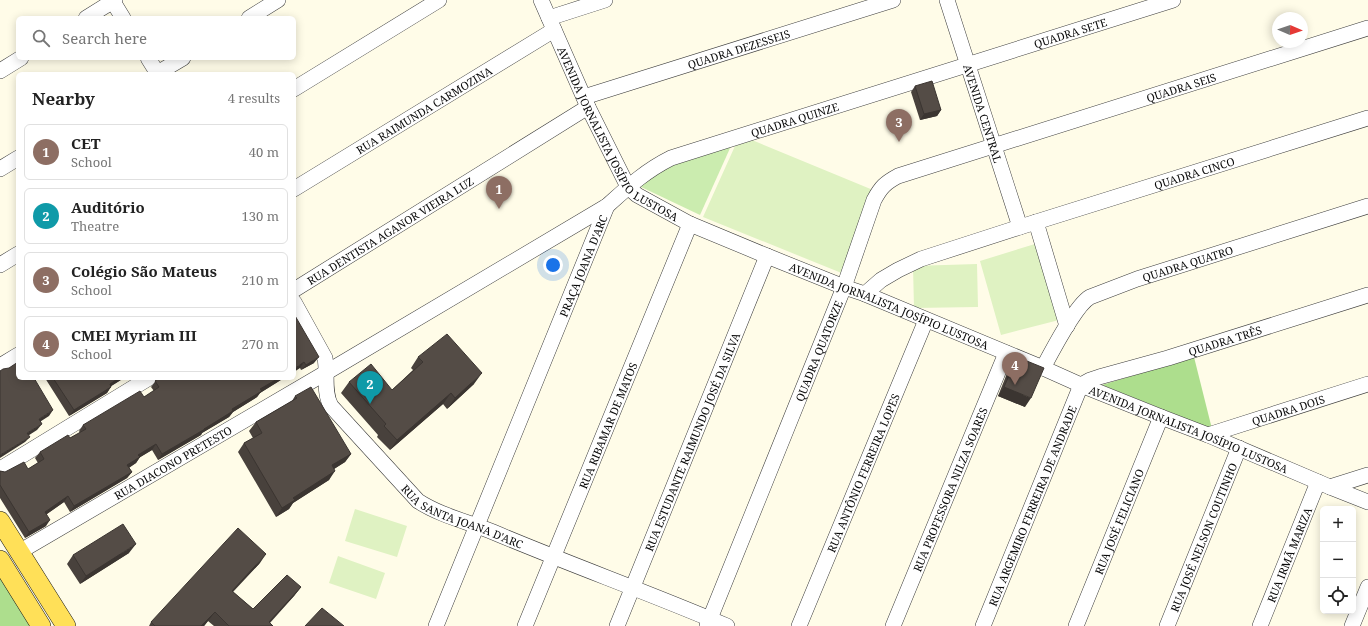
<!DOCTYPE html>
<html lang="en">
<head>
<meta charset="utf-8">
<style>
  :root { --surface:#fff; --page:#f6f6f6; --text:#222; --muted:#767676; --line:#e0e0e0; --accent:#c41a19 }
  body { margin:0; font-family:"Noto Serif",serif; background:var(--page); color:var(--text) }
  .controls { position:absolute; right:12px; bottom:12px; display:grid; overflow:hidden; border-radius:6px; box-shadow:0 2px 10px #0003 }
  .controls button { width:36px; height:36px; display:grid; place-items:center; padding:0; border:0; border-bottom:1px solid var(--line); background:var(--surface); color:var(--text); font:20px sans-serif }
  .compass { position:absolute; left:1272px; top:12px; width:36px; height:36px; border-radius:50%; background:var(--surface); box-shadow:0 2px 10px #0003; rotate:92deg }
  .you { position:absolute; left:553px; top:265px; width:14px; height:14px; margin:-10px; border:3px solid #fff; border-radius:50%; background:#1a73e8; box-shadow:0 0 0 6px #1a73e833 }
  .badge { display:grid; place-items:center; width:26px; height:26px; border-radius:50%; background:var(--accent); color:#fff; font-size:13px; font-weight:700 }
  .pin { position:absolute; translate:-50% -33px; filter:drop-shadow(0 1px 2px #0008) }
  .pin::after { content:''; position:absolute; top:21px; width:14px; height:12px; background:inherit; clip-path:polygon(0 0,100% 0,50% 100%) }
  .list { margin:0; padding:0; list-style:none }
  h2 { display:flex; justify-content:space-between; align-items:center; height:52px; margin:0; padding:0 16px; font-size:17px }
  h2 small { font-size:13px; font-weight:400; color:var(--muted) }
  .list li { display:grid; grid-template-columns:26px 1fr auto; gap:12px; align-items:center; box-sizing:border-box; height:56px; margin:0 8px 8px; padding:0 8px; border:1px solid var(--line); border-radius:6px }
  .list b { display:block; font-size:15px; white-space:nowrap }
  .list p { margin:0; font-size:13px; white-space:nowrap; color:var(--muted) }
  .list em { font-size:13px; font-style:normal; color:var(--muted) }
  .icon { flex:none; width:22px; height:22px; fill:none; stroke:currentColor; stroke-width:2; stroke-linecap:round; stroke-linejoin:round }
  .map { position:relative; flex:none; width:1368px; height:626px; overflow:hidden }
  .search { position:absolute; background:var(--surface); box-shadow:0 2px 10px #0003; left:16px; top:16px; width:280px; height:44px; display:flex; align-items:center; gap:10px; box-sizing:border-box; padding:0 14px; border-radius:6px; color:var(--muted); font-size:15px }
  .panel { position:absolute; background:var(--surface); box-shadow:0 2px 10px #0003; left:16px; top:72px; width:280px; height:308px; border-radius:6px }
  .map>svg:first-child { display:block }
  .green { fill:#cbecaf }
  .forest { fill:#adde8d }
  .pitch { fill:#dff2c2 }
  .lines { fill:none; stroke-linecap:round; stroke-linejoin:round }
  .minor-casing { stroke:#3d3d3d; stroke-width:16 }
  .major-casing { stroke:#1b1b1b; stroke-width:20 }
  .minor { stroke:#fff; stroke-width:15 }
  .major { stroke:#ffe058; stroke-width:19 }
  .wall { fill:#48413c }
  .shaded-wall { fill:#3b3531 }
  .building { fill:#544c46; stroke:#3b3531 }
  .labels { text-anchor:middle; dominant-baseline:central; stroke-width:4; stroke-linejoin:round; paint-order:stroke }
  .street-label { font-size:11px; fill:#0a0a0a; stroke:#fff }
</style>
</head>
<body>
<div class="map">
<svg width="1368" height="626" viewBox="0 0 1368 626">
  <rect width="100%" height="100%" fill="#fffce8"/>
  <path class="green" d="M 731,146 L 700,215 L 639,186 L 676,162 Z"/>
  <path class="forest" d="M 1194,357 L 1212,429 L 1102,385 Z
    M 0,563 L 40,626 L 0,626 Z"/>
  <path class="pitch" d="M 752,140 L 873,190 L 844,274 L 703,217 L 735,146 Z
    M 1035,244 L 1059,320 L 1001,335 L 980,261 Z
    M 977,264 L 978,307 L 914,308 L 913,266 Z
    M 355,509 L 407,526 L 397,557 L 345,541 Z
    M 338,556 L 385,573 L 376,599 L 329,583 Z"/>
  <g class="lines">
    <defs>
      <g id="minor">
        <path d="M 112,0 L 123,18"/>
        <path id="s1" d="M 541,0 L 588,107 L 628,187 L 637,195 L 690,224 L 767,256 L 844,287 L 865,294 L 1043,368 L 1081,385 L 1161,417 L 1208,435 L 1330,487 L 1368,502"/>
        <path id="s2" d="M 947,0 L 1020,227"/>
        <path d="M 86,18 L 115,0"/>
        <path d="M 249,18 L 278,0"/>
        <path d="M 549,18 L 605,0"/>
        <path d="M 148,58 L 158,74"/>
        <path d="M 0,71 L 21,58"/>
        <path d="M 156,74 L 183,58"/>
        <path d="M 294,89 L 439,0"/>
        <path id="s3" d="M 584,97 L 893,0"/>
        <path d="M 0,169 L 18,158"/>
        <path id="s4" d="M 294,189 L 554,30"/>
        <path d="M 1036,222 L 1067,326"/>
        <path d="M 0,265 L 18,254"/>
        <path id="s5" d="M 294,290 L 588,107"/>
        <path id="s6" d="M 865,294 L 881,280 L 898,270 L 921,259 L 1020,227 L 1368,118"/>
        <path id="s7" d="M 294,302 L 325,358 C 328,373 323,392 331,406 L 418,501 C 441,516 469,522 493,532 C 571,565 650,593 727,626"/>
        <path d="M 0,366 L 18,355"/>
        <path id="s8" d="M 1043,368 C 1052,351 1076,305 1090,297 L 1137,279 L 1368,206"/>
        <path id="s9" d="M 1081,385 L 1090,380 L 1099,377 L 1168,358 L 1368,295"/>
        <path id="s10" d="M 1208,435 L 1368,384"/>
        <path d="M 0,469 L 149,378"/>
        <path d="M 1330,487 L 1368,475"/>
        <path id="s11" d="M 19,552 L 327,372 L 607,206 C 628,187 645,171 671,158 L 1173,0"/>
        <path id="s12" d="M 436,626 L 607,206"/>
        <path id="s13" d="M 525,626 L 690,224"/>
        <path id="s14" d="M 617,626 L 767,256"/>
        <path id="s15" d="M 707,626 L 844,287 L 874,200 C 881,187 885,183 898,176 L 1368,28"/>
        <path id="s16" d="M 799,626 L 926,320"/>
        <path id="s17" d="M 893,626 L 1006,353"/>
        <path id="s18" d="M 983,626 L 1081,385"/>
        <path id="s19" d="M 1076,626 L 1161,417"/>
        <path id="s20" d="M 1167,626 L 1239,448"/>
        <path id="s21" d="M 1260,626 L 1318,482"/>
        <path d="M 1352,626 L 1368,587"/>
      </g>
      <path id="major" d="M 0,521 L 66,626
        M 0,560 L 41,626"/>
    </defs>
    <use href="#minor" class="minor-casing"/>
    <use href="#major" class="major-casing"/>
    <use href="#minor" class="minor"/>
    <use href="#major" class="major"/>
  </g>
  <path class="wall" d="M 915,86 L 941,110 L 937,116 L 920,120 L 911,92 Z
    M 294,314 L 314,363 L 301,370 L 300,368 Z
    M 418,357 L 474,384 L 447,409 L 443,404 L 390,450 L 377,437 L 378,435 L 341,393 L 349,382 L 392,390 L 413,370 L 411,368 Z
    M 1017,357 L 1025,407 L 998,396 L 1010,366 Z
    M 45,378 L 124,378 L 111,386 L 107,393 L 69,416 Z
    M 158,378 L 284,378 L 260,393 L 257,397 L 233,412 L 229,417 L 202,433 L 201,435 L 158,460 L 152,450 L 140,457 L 136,463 L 129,468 L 132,472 L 127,478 L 70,512 L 64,502 L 47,514 L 46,526 L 25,538 L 0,498 L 0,471 L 5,472 L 28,469 L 38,463 L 35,458 L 40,452 L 70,438 L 80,433 L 79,431 L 83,425 L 144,397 L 154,391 L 151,387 Z
    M 295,396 L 351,454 L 345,462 L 334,469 L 329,480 L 293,503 L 289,509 L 276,517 L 238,452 L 244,443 L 253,438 L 249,431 L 256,422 L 292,401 Z
    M 129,553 L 80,584 L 67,564 L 73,555 Z
    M 260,563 L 233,592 L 253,609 L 301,587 L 294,596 L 270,623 L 273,626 L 214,626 L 208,621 L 204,626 L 149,626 L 151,622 Z"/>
  <path class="shaded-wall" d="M 941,110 L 937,116 L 920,120 L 924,114 Z
    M 319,357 L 314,363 L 301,370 L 306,365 Z
    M 304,362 L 300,368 L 294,372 L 294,369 Z
    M 482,373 L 474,384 L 447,409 L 455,398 Z
    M 119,378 L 124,378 L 105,390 L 110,384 Z
    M 279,378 L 284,378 L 260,393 L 257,397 L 233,412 L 229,417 L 202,433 L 201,435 L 158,460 L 162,454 L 204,429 L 260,389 Z
    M 111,387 L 107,393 L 69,416 L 74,410 Z
    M 1004,387 L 1031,398 L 1025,407 L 998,396 Z
    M 451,393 L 443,404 L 390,450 L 397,440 Z
    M 53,410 L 49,416 L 35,425 L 39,419 Z
    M 42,424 L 37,430 L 23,439 L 27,433 Z
    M 30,437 L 25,442 L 0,458 L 0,455 Z
    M 156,444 L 152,450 L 134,461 L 138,455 Z
    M 351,454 L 345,462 L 326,474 L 332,465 Z
    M 140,457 L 136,463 L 123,471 L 127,465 Z
    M 335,471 L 329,480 L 293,503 L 289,509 L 276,517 L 282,508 L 293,498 Z
    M 132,472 L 127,478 L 70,512 L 74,506 Z
    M 68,496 L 64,502 L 41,518 L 45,512 Z
    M 50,520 L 46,526 L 25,538 L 29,532 Z
    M 136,544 L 129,553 L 80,584 L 86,576 Z
    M 266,554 L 260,563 L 225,599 L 232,591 Z
    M 301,587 L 294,596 L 266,626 L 269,622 Z
    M 215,612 L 208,621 L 204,626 L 201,626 Z"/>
  <path class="building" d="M 932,81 L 941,110 L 924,114 L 915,86 Z
    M 294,314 L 319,357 L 306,365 L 304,362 L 294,369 Z
    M 447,334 L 482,373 L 455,398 L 451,393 L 397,440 L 384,426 L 386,424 L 349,382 L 371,364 L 392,390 L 423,362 L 418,357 Z
    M 1017,357 L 1044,368 L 1031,398 L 1004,387 Z
    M 18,362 L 18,378 L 34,378 L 53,410 L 39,419 L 42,424 L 27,433 L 30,437 L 0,455 L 0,371 L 3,369 L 9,368 Z
    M 53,378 L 119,378 L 110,384 L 111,387 L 74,410 Z
    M 159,378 L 279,378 L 260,389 L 262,391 L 232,409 L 233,411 L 204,429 L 205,429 L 162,454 L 156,444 L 138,455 L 140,457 L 127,465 L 132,472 L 74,506 L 68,496 L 45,512 L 50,520 L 29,532 L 0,485 L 0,471 L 5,472 L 24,462 L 28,469 L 44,459 L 40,452 L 68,435 L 70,438 L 86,429 L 83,425 L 140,391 L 144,397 L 159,387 L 155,381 Z
    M 311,387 L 351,454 L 332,465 L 335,471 L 293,498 L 295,500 L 282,508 L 244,443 L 262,433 L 256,422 L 297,398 L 295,396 Z
    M 123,524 L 136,544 L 86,576 L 73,555 Z
    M 238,528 L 266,554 L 232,591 L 253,609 L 287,575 L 301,587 L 269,622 L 273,626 L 229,626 L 215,612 L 201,626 L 155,626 L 151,622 Z
    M 322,608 L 344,626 L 305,626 Z"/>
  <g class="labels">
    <g class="street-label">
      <text stroke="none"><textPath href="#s11" startOffset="1181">QUADRA SETE</textPath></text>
      <text stroke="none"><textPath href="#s3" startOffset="162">QUADRA DEZESSEIS</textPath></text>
      <text stroke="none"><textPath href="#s15" startOffset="789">QUADRA SEIS</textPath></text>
      <text stroke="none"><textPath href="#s4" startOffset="152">RUA RAIMUNDA CARMOZINA</textPath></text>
      <text stroke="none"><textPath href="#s2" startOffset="119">AVENIDA CENTRAL</textPath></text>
      <text stroke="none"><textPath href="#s11" startOffset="892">QUADRA QUINZE</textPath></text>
      <text stroke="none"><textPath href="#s1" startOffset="158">AVENIDA JORNALISTA JOSÍPIO LUSTOSA</textPath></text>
      <text stroke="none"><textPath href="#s6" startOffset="353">QUADRA CINCO</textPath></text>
      <text stroke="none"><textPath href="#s5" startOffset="113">RUA DENTISTA AGANOR VIEIRA LUZ</textPath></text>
      <text stroke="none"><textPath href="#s8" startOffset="189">QUADRA QUATRO</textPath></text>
      <text stroke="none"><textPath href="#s12" startOffset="389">PRAÇA JOANA D'ARC</textPath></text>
      <text stroke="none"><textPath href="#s1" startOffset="494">AVENIDA JORNALISTA JOSÍPIO LUSTOSA</textPath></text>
      <text stroke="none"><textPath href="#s9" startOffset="151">QUADRA TRÊS</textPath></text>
      <text stroke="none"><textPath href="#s15" startOffset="297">QUADRA QUATORZE</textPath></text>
      <text stroke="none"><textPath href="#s10" startOffset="84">QUADRA DOIS</textPath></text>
      <text stroke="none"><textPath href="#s13" startOffset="217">RUA RIBAMAR DE MATOS</textPath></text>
      <text stroke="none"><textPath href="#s1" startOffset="818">AVENIDA JORNALISTA JOSÍPIO LUSTOSA</textPath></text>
      <text stroke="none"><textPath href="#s14" startOffset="199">RUA ESTUDANTE RAIMUNDO JOSÉ DA SILVA</textPath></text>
      <text stroke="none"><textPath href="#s11" startOffset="178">RUA DIACONO PRETESTO</textPath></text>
      <text stroke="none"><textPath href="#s16" startOffset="166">RUA ANTÔNIO FERREIRA LOPES</textPath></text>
      <text stroke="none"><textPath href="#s17" startOffset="148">RUA PROFESSORA NILZA SOARES</textPath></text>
      <text stroke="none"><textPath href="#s18" startOffset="130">RUA ARGEMIRO FERREIRA DE ANDRADE</textPath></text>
      <text stroke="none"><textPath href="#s7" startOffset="288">RUA SANTA JOANA D'ARC</textPath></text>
      <text stroke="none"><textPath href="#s19" startOffset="113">RUA JOSÉ FELICIANO</textPath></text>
      <text stroke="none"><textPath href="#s20" startOffset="96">RUA JOSÉ NELSON COUTINHO</textPath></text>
      <text stroke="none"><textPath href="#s21" startOffset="77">RUA IRMÃ MARIZA</textPath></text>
    </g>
  </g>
</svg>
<div class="controls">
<button>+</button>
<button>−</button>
<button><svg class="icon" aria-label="locate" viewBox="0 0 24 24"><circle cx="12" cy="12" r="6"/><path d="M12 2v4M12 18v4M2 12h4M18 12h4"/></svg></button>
</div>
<svg class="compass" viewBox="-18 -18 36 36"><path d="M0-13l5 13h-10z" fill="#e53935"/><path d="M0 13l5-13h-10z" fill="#767676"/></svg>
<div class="you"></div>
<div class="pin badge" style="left:499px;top:209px;background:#8d6e63">1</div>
<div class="pin badge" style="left:370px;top:404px;background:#0f9aa8">2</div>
<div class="pin badge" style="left:899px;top:142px;background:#8d6e63">3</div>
<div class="pin badge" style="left:1015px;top:385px;background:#8d6e63">4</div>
<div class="search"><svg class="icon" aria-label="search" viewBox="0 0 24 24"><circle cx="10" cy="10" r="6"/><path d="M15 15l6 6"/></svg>Search here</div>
<section class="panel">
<h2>Nearby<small>4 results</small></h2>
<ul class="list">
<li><span class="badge" style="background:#8d6e63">1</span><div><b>CET</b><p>School</p></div><em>40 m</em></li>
<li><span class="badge" style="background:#0f9aa8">2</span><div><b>Auditório</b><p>Theatre</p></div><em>130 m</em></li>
<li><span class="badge" style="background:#8d6e63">3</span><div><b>Colégio São Mateus</b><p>School</p></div><em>210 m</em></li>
<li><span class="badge" style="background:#8d6e63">4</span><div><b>CMEI Myriam III</b><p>School</p></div><em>270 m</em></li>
</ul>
</section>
</div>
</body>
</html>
